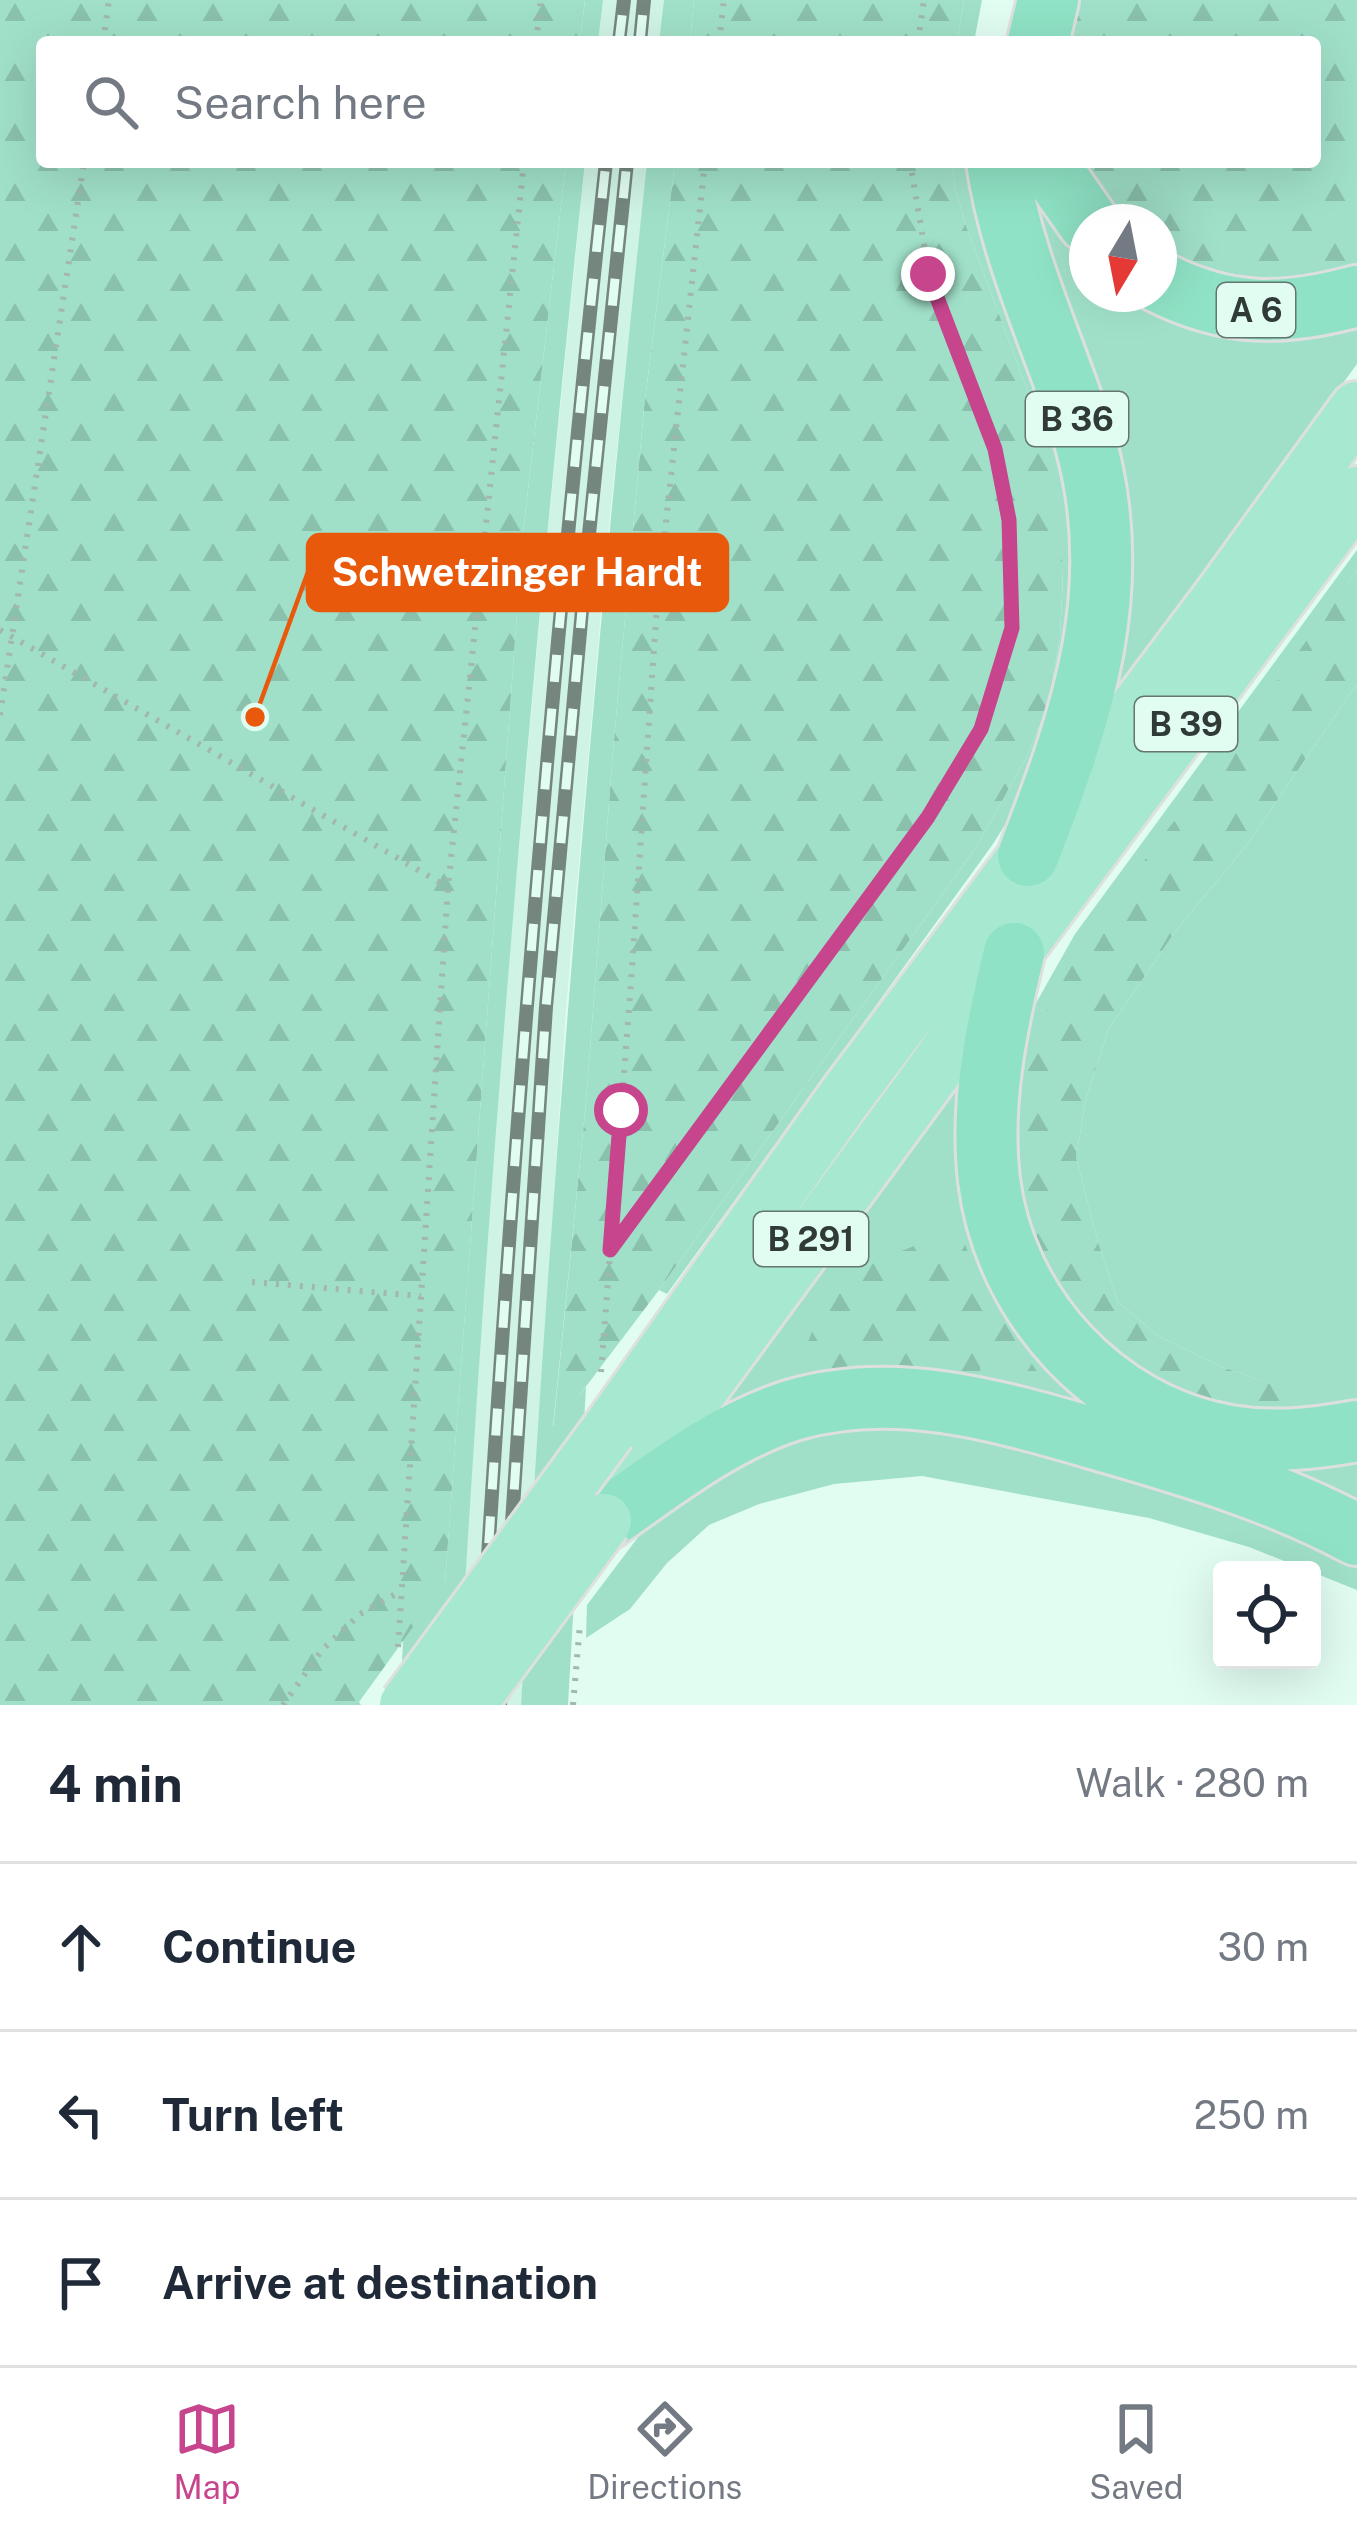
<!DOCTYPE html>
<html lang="en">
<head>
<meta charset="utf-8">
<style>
  :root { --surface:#fff; --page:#f6f6f7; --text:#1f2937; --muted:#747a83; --line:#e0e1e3; --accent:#c7458d }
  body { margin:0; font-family:"Public Sans",sans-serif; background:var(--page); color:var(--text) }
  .controls { position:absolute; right:36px; bottom:36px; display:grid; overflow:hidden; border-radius:12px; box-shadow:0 12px 48px #0002 }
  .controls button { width:108px; height:108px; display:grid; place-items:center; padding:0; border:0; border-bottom:3px solid var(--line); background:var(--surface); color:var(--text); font:60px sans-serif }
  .compass { position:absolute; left:1069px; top:204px; width:108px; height:108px; border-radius:50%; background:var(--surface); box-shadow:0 12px 48px #0002; rotate:190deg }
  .stop { position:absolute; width:36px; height:36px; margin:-27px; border:9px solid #c7458d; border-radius:50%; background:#fff }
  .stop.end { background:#c7458d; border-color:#fff; box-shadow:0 3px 12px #0008 }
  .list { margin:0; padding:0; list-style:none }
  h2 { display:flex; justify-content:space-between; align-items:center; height:156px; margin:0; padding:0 48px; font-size:51px }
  h2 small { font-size:39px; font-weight:400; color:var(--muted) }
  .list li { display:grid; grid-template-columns:78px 1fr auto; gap:36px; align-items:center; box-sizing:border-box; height:168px; padding:0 48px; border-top:3px solid var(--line) }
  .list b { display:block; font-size:45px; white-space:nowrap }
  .list em { font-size:39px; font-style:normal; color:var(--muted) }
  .icon { flex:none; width:66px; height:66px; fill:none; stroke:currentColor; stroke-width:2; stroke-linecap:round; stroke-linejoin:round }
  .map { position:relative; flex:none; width:1357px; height:1705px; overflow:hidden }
  .search { position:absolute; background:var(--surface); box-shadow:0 12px 48px #0002; left:36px; right:36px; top:36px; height:132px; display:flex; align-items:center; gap:30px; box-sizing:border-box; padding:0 42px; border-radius:12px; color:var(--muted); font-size:45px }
  .sheet { height:660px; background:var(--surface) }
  nav { display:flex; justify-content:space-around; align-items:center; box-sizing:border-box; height:168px; border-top:3px solid var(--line); background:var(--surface); font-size:33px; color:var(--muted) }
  nav a { display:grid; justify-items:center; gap:6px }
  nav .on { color:var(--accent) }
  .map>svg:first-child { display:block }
  .built { fill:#cff3e5 }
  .grass { fill:#a0e0c8 }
  .forest { fill:url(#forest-firs) }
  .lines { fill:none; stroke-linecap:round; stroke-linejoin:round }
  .trunk-casing { stroke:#dee0df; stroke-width:60 }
  .motorway-casing { stroke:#dee0df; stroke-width:66 }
  .path { stroke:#a2b7ae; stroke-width:6; stroke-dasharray:3 9; stroke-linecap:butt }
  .trunk { stroke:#a6e8d0; stroke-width:54 }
  .motorway { stroke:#8fe2c5; stroke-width:60 }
  .rail-casing { stroke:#75867f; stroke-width:14 }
  .rail { stroke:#e1fcf1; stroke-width:9; stroke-dasharray:27; stroke-linecap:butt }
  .trunk-bridge-casing { stroke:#dee0df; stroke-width:60; stroke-linecap:butt }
  .trunk-bridge { stroke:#a6e8d0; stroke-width:54 }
  .route { stroke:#c7458d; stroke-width:15 }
  .labels { text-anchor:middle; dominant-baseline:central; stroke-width:12; stroke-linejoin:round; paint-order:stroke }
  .shield { fill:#e1fcf1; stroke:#65756f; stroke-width:3 }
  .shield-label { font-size:33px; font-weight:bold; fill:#303b37 }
  .leader { fill:none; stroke:#e8590c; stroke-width:4.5 }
  .callout-dot { fill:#e8590c; stroke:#e1fcf1; stroke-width:4.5 }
  .callout { fill:#e8590c; stroke:#e8590c; stroke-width:4.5 }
  .callout-label { font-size:39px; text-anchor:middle; font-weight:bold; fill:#fff }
</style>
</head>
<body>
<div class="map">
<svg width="1357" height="1705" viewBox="0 0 1357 1705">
  <defs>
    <pattern id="forest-firs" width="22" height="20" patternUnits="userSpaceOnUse" patternTransform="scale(3)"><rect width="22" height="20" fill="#a0e0c8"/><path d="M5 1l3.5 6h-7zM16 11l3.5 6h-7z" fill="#8ac1ac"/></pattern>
  </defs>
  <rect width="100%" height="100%" fill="#e1fcf1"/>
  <path class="built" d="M 603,0 L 664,0 L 659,42 L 598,42 Z
    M 585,162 L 647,162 L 607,545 L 566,1009 L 521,1705 L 458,1705 L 469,1505 L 505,1004 L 547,539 Z"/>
  <path class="grass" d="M 585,0 L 603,0 L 598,42 L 580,42 Z
    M 664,0 L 694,0 L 690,42 L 659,42 Z
    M 964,0 L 982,0 L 974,42 L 957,42 Z
    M 566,162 L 585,162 C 530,675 487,1190 458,1705 L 400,1705 L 403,1641 L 445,1582 L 523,533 Z
    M 647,162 L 675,162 L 644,408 L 613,751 L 586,1102 L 553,1427 L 586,1387 L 568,1705 L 521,1705 C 550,1190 592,675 647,162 Z
    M 952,162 L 972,162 L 1049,411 L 1073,510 L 1072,656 L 1015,809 L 993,844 L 667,1294 L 659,1290 L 977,846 L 1025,760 L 1048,706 L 1060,638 L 1063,574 L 1034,408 L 965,223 L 955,188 Z
    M 1034,162 L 1087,247 L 1087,294 L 1146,294 L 1357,312 L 1357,364 L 1102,713 L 1108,669 L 1023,229 Z
    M 1357,550 L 1357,570 L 1295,659 L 1133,877 L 1080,954 L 1047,1015 L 1024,1070 L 1091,1331 L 1286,1389 L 1222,1367 L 1158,1336 L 1118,1302 L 1098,1242 L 1076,1157 L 1086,1099 L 1108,1030 L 1177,929 L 1246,846 L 1357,684 L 1357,1417 L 1329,1423 L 1081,1343 L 1001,1176 L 1027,1019 L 1075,934 Z
    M 968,1069 L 987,1263 L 1357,1444 L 1357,1520 L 1022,1404 L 700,1434 Z
    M 940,1415 L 1357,1551 L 1357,1590 L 1249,1547 L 1149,1518 L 922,1476 L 834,1484 L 759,1504 L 709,1525 L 667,1563 L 630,1609 L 586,1638 L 587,1605 L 660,1508 L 739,1446 Z"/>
  <path class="forest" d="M 0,0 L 585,0 L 580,42 L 42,42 L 42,162 L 566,162 L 523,533 L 445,1583 L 359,1702 L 361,1705 L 0,1705 Z
    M 694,0 L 964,0 L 957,42 L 690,42 Z
    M 1076,0 L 1357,0 L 1357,266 C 1299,301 1214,280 1159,247 L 1159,222 L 1124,222 L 1107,205 L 1081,162 L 1315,162 L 1315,42 L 1067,42 Z
    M 675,162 L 952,162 L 955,188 L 965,223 L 1034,408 L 1058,506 L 1063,574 L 1060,638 L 1048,706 L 1025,760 L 977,846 L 659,1290 L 553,1430 L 586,1102 L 613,751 L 644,408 Z
    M 1357,570 L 1357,684 L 1246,846 L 1177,929 L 1108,1030 L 1086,1099 L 1076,1157 L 1098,1242 L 1118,1302 L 1158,1336 L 1222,1367 L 1287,1389 L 1301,1400 L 1304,1409 C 1296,1411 1286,1414 1278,1414 C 1238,1413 1162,1394 1131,1369 C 1119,1360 1109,1348 1098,1338 C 1029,1272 998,1161 1024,1069 C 1049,982 1126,886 1180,813 C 1240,733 1299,652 1357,570 Z
    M 949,1232 L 964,1241 L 980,1286 L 1036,1370 L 1063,1393 L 1065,1399 L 1003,1386 L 1002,1355 L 979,1355 L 981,1379 L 803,1378 L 808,1342 L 814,1326 L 837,1285 L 859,1268 Z
    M 1357,1464 L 1357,1506 C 1341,1497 1317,1490 1310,1474 Z"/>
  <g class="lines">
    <defs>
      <path id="trunk" d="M 609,1430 L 845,1097 L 1220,598 L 1357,409
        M 616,1504 L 937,1067 L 1014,953 L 1357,494"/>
      <path id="motorway" d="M 1038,42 L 1048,0
        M 997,162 C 1011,256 1053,342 1082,431 C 1129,583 1083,715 1028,856
        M 1052,162 L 1060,182 L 1088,222
        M 1159,282 C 1228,317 1284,316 1357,296
        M 1014,953 C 996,1027 980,1104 989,1180 C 1004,1305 1104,1415 1230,1436 C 1273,1443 1314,1439 1357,1431
        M 604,1521 C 664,1479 723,1432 793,1410 C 902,1378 1012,1415 1117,1445 C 1199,1469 1281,1494 1357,1535"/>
    </defs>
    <use href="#trunk" class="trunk-casing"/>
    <use href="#motorway" class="motorway-casing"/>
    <path class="path" d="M 103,42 L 109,0
      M 536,42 L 541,0
      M 719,42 L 724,0
      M 918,42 L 924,0
      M 0,630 L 448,887
      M 0,715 L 84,162
      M 610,1249 L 929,817 L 981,729 L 1012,627 L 1009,520 L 995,449 L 929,274 L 910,162
      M 252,1282 L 421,1296
      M 601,1372 L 631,983 L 657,605 L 705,162
      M 398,1647 L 448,887 L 524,162
      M 283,1705 L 322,1650 L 360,1614 L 401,1591
      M 573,1705 L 580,1624"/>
    <use href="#trunk" class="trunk"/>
    <use href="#motorway" class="motorway"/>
    <defs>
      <path id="rail" d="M 619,42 L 624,0
        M 640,42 L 644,0
        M 479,1705 C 509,1190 550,675 606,162
        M 500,1705 L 546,1007 L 588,544 L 627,162"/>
    </defs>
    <use href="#rail" class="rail-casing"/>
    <use href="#rail" class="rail"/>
    <defs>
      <path id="trunk-bridge" d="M 407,1705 L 609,1430
        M 468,1705 L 604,1521"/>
    </defs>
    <use href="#trunk-bridge" class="trunk-bridge-casing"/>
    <use href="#trunk-bridge" class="trunk-bridge"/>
  </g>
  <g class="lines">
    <path class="route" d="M 621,1110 L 610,1250 L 928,817 L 981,729 L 1012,628 L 1009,520 L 995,449 L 928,274"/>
  </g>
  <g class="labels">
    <g class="shield">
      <rect x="1217" y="283" width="78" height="54" rx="9"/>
      <rect x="1026" y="392" width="102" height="54" rx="9"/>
      <rect x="1135" y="697" width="102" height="54" rx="9"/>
      <rect x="754" y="1212" width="114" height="54" rx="9"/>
    </g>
    <g class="shield-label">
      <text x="1256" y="310">A 6</text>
      <text x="1077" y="419">B 36</text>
      <text x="1186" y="724">B 39</text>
      <text x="811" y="1239">B 291</text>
    </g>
  </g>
  <path class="leader" d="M255 717L308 572"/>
  <circle class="callout-dot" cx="255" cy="717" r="12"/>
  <rect class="callout" x="308" y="535" width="419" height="75" rx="12"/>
  <g class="callout-label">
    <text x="517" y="586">Schwetzinger Hardt</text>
  </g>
</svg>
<div class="controls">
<button><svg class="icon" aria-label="locate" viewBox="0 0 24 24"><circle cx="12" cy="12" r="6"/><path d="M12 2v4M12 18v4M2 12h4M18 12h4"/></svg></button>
</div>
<svg class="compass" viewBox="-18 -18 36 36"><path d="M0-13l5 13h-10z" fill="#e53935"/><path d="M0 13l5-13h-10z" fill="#747a83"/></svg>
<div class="stop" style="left:621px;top:1110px"></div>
<div class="stop end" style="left:928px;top:274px"></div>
<div class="search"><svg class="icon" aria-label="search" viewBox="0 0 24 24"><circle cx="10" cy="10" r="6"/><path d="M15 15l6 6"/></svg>Search here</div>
</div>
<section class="sheet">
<h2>4 min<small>Walk · 280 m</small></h2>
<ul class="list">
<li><svg class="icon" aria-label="ahead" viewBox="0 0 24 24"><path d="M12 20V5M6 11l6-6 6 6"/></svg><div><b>Continue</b></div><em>30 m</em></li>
<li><svg class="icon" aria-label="left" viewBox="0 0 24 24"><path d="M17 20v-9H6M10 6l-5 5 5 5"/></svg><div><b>Turn left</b></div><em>250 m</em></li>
<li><svg class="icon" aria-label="arrive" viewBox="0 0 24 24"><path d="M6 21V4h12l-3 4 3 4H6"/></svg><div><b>Arrive at destination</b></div></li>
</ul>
</section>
<nav>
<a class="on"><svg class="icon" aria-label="map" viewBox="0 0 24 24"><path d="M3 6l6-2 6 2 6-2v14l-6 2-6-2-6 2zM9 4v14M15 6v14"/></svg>Map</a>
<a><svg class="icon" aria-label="directions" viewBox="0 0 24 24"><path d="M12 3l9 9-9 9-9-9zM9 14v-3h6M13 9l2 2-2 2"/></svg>Directions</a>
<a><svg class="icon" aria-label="saved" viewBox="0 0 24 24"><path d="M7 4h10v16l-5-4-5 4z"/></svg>Saved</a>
</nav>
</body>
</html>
